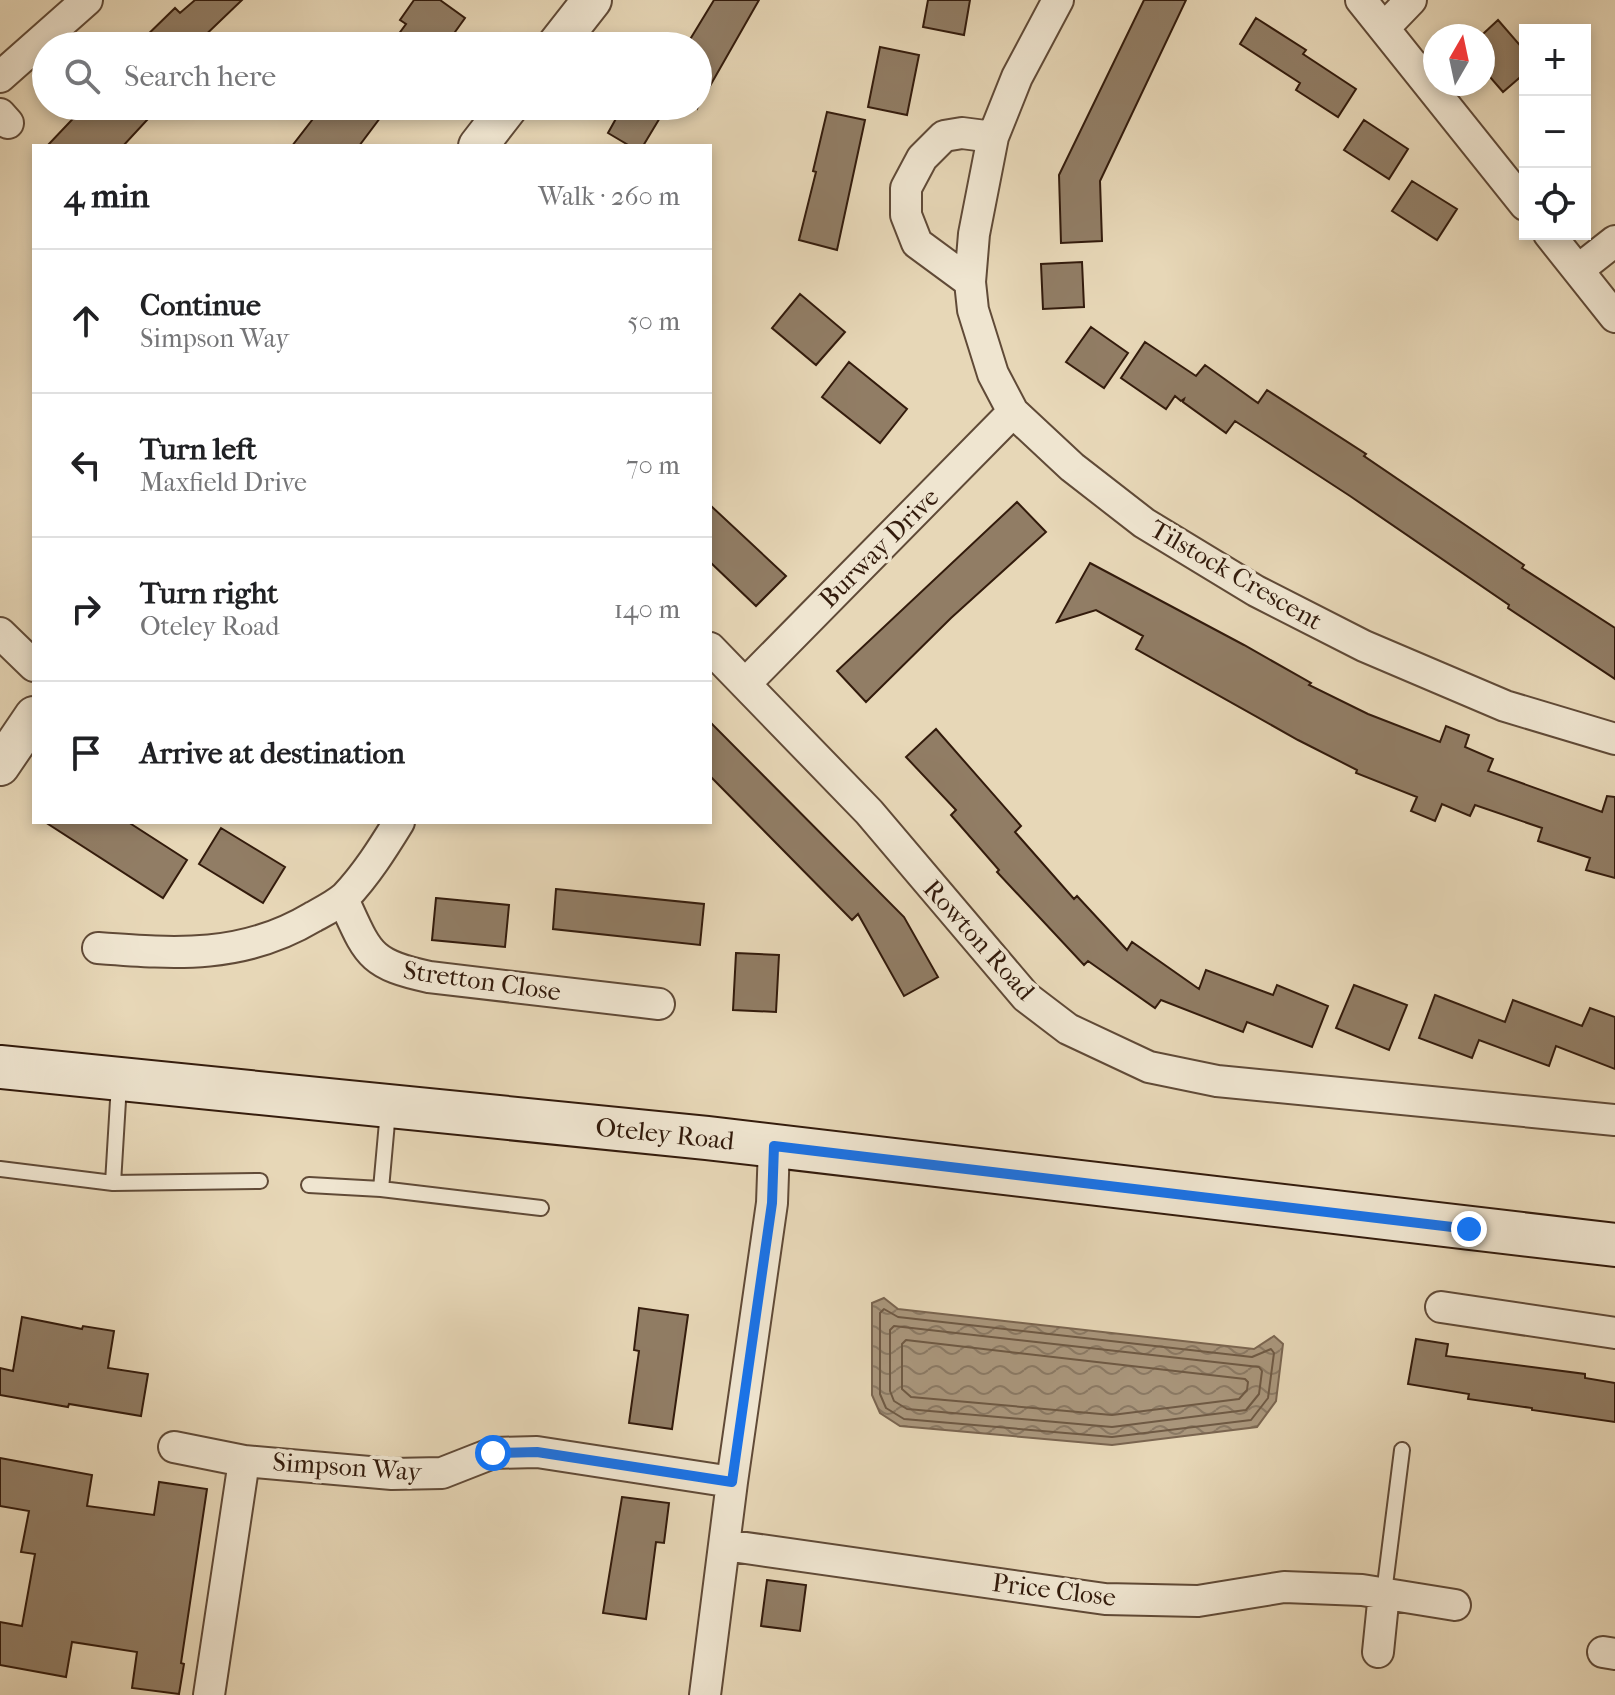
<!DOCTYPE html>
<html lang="en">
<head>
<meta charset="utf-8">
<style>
  :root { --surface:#fff; --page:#f6f6f6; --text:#202124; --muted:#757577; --line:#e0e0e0 }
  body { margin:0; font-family:"IM FELL French Canon",serif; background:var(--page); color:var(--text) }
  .controls { position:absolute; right:24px; top:24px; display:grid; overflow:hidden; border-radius:0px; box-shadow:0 4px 12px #0003 }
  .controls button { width:72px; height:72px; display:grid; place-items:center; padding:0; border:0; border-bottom:2px solid var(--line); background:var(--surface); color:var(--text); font:40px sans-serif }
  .compass { position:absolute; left:1423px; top:24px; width:72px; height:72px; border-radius:50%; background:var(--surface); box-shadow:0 4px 12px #0003; rotate:9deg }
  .stop { position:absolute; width:24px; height:24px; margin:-18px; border:6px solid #1a73e8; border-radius:50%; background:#fff }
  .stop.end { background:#1a73e8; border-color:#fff; box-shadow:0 2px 8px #0008 }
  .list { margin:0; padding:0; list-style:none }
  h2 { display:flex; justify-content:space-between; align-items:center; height:104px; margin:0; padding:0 32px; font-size:34px }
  h2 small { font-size:26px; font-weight:400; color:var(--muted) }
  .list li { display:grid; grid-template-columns:52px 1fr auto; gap:24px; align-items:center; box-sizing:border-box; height:144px; padding:0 32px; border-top:2px solid var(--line) }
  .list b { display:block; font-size:30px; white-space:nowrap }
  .list p { margin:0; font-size:26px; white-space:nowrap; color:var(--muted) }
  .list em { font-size:26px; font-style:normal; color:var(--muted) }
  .icon { flex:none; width:44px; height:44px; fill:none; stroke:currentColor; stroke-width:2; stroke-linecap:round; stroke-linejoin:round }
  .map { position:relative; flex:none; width:1615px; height:1695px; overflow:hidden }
  .search { position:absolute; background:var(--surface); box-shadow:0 4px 12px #0003; left:32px; top:32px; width:680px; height:88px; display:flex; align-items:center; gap:20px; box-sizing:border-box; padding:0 28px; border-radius:44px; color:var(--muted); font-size:30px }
  .panel { position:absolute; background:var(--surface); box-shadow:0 4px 12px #0003; left:32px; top:144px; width:680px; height:680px; border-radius:0px }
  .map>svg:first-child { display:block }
  .water { fill:url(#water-waves); stroke:#7a6550; stroke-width:2 }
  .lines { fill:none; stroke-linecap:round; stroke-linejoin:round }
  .shore { stroke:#6e5944; stroke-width:2 }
  .building { fill:#917d65; stroke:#331b0c; stroke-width:2 }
  .service-casing { stroke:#604a37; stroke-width:18 }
  .minor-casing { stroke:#604a37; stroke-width:34 }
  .tertiary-casing { stroke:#604a37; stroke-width:42 }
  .secondary-casing { stroke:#331b0c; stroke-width:46 }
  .service { stroke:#efe5d0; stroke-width:14 }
  .minor { stroke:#efe5d0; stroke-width:30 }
  .tertiary { stroke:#efe5d0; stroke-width:38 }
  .secondary { stroke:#efe5d0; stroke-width:42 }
  .route { stroke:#1a73e8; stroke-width:10 }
  .labels { text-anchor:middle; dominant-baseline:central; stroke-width:8; stroke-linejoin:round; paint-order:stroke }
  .street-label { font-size:26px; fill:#331b0c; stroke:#efe5d0 }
</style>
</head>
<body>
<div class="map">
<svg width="1615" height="1695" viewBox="0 0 1615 1695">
  <defs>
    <pattern id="water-waves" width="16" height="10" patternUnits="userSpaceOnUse" patternTransform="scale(2)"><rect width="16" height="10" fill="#aa977d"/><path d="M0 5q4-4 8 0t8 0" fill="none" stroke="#8b7a65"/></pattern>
  </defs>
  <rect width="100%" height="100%" fill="#e7d7b7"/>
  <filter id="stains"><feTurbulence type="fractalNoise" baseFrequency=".0025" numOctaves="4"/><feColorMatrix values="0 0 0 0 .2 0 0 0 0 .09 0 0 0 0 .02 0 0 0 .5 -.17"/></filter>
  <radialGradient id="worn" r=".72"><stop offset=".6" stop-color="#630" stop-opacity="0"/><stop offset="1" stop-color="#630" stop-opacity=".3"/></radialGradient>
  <path class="water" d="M 884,1298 L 898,1309 L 1254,1349 L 1274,1336 L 1283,1344 L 1276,1401 L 1257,1427 L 1112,1445 L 900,1426 L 880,1413 L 872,1395 L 872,1303 Z"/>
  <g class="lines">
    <path class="shore" d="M 884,1309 L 898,1317 L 1252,1357 L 1271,1349 L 1274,1353 L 1268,1398 L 1251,1420 L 1112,1437 L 904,1419 L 886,1408 L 880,1394 L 880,1313 Z
      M 894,1326 L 1259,1367 L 1262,1371 L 1259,1394 L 1246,1410 L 1112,1427 L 907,1409 L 894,1401 L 890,1391 L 890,1330 Z
      M 906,1340 L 1245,1379 L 1248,1382 L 1247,1390 L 1239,1399 L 1112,1415 L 911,1397 L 902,1389 L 902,1344 Z"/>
  </g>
  <path class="building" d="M 195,0 L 242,0 L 194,46 L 136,46 L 175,8 L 180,13 Z
    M 414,0 L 440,0 L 465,18 L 445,46 L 390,46 L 406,24 L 400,20 Z
    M 714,0 L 759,0 L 698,107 L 698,46 L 686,46 Z
    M 928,0 L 970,0 L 964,35 L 923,27 Z
    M 1144,0 L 1186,0 L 1100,181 L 1102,241 L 1061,243 L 1059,175 Z
    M 1256,18 L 1306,50 L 1303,54 L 1356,89 L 1338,117 L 1296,90 L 1300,83 L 1240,44 Z
    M 1498,20 L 1525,51 L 1525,73 L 1503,92 L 1483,69 L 1483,34 Z
    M 880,47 L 919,55 L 907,115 L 868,107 Z
    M 85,106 L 160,106 L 123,146 L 47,146 Z
    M 323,106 L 389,106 L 359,146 L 292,146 Z
    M 623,106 L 667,106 L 643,146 L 630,146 L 608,133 Z
    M 827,112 L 865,120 L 837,250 L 799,240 L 816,172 L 813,171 Z
    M 1364,120 L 1408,149 L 1389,179 L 1344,150 Z
    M 1412,181 L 1457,209 L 1437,240 L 1392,211 Z
    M 1082,262 L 1084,307 L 1043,309 L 1041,264 Z
    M 800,294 L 845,332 L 816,365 L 772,328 Z
    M 1091,327 L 1128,353 L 1104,388 L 1066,362 Z
    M 1145,342 L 1196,376 L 1205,365 L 1258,403 L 1267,390 L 1366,454 L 1364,456 L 1524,565 L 1522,568 L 1615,628 L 1615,679 L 1508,608 L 1509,605 L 1350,496 L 1235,421 L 1226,433 L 1183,402 L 1184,399 L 1181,401 L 1175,396 L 1166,409 L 1121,378 Z
    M 849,362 L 907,409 L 880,443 L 822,397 Z
    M 1017,502 L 1046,532 L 951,618 L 866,702 L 837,671 Z
    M 710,505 L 786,576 L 756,606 L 710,562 Z
    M 1090,563 L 1244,645 L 1311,683 L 1309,685 L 1368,714 L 1440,742 L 1446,726 L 1469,735 L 1465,747 L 1493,759 L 1488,771 L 1602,812 L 1607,796 L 1615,797 L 1615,878 L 1586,870 L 1590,858 L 1538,841 L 1542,828 L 1475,805 L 1470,816 L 1442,804 L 1435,821 L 1411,811 L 1417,797 L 1356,773 L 1357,770 L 1298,740 L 1136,649 L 1143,636 L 1096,610 L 1057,622 Z
    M 710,722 L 904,917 L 938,977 L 904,996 L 858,914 L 852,920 L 710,776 Z
    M 936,729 L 1021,826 L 1015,832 L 1074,899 L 1077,896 L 1127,950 L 1132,942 L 1199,989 L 1206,970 L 1273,995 L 1277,985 L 1328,1006 L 1312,1047 L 1247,1022 L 1243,1032 L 1161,1000 L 1155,1008 L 1088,961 L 1084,965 L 997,872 L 999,870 L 951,815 L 956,810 L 906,757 Z
    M 45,822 L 128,822 L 187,860 L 163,898 Z
    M 221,828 L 285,867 L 263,903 L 199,864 Z
    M 556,889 L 704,904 L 700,945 L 553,929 Z
    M 436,898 L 509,905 L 505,947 L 432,940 Z
    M 736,953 L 779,955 L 776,1012 L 733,1010 Z
    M 1354,985 L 1407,1005 L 1389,1050 L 1336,1028 Z
    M 1435,995 L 1505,1022 L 1513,1000 L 1582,1026 L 1590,1008 L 1615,1017 L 1615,1069 L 1556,1046 L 1549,1066 L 1479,1040 L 1472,1058 L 1419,1038 Z
    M 639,1308 L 688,1315 L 672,1429 L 629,1423 L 639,1351 L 634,1350 Z
    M 22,1317 L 82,1329 L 83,1326 L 114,1331 L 108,1368 L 148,1374 L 141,1416 L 69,1404 L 68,1407 L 0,1395 L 0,1368 L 13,1371 Z
    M 1416,1339 L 1448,1344 L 1446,1356 L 1585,1374 L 1585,1378 L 1615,1383 L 1615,1422 L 1532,1410 L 1532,1408 L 1468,1399 L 1469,1394 L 1408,1384 Z
    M 0,1458 L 92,1475 L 87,1506 L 154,1515 L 159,1482 L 207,1489 L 181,1663 L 184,1664 L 179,1694 L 132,1688 L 137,1652 L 72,1642 L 66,1677 L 0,1665 L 0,1622 L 22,1626 L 35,1554 L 21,1552 L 29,1511 L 0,1506 Z
    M 622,1497 L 669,1503 L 664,1543 L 656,1542 L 646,1619 L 603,1613 Z
    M 767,1580 L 806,1585 L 800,1631 L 761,1626 Z"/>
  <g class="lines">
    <defs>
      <path id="service" d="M 0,1169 L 113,1183 L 260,1181
        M 113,1183 L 119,1084
        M 309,1185 L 381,1189 L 541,1208
        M 381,1189 L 388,1111
        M 1384,1593 L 1402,1450"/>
      <path id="minor" d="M 1058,0 L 1017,77 L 993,137 L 974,234 L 970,282 L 973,310 L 993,374 L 1013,412 L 1072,467 L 1144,523 L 1256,591 L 1364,646 L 1505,706 L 1615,739
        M 1361,0 L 1525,205
        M 1385,27 L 1411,0
        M 0,77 L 87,0
        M 0,114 L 8,123
        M 1549,234 L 1615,317
        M 1578,270 L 1615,241
        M 970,282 L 917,243 L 906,215 L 906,188 L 922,158 L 944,136 L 962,133 L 993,137
        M 0,633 L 34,666
        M 710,648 L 869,812 L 1026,997 L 1068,1029 L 1149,1067 L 1217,1081 L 1615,1120
        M 746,683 L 1013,412
        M 343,899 C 368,953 368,964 429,977 L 659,1004
        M 98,948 C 177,954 243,959 313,917 C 324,911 336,905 345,897 C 366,875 383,848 399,822
        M 1441,1307 L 1615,1333
        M 174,1447 L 244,1461 L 392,1474 L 442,1473 L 493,1453 L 537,1452 L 732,1482
        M 725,1545 L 1105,1599 L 1198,1601 L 1284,1587 L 1362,1590 L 1455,1605
        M 1378,1652 L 1384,1593
        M 1603,1652 L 1615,1654
        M 209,1695 L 244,1461
        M 705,1695 L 732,1482 L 772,1203 L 774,1146"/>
      <path id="tertiary" d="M 556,46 L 592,0
        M 478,146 L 509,106
        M 0,766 L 34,716"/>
      <path id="secondary" d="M 0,1067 L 707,1138 L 1615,1245"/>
    </defs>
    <use href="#service" class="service-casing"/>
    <use href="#minor" class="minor-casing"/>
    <use href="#tertiary" class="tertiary-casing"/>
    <use href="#secondary" class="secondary-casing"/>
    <use href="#service" class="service"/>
    <use href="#minor" class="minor"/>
    <use href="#tertiary" class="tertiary"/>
    <use href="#secondary" class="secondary"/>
  </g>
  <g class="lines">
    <path class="route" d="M 493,1453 L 537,1452 L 732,1482 L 772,1203 L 774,1146 L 1469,1229"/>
  </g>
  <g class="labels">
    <g class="street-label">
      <text transform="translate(879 548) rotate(-45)">Burway Drive</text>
      <text transform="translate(1236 575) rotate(30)">Tilstock Crescent</text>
      <text transform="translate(979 940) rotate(48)">Rowton Road</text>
      <text transform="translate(482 981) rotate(8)">Stretton Close</text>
      <text transform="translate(665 1134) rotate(6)">Oteley Road</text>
      <text transform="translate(347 1467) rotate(4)">Simpson Way</text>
      <text transform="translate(1054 1590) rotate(7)">Price Close</text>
    </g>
  </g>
  <rect width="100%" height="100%" filter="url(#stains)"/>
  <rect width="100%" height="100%" fill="url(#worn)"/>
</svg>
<div class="controls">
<button>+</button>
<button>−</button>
<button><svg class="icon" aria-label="locate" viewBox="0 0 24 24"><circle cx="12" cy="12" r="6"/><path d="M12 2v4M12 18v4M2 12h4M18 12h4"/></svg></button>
</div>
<svg class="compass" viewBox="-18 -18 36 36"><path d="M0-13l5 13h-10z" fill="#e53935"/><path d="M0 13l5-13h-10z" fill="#757577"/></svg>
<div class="stop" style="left:493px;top:1453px"></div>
<div class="stop end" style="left:1469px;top:1229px"></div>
<div class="search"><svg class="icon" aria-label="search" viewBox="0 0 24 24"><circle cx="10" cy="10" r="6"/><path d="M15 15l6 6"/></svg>Search here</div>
<section class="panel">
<h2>4 min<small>Walk · 260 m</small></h2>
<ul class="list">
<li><svg class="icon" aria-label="ahead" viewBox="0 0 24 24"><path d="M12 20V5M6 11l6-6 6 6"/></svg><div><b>Continue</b><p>Simpson Way</p></div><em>50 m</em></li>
<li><svg class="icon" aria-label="left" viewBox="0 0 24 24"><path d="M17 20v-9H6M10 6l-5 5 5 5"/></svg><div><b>Turn left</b><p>Maxfield Drive</p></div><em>70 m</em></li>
<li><svg class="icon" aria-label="right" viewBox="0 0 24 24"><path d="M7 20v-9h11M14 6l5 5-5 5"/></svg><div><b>Turn right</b><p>Oteley Road</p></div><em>140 m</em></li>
<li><svg class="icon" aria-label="arrive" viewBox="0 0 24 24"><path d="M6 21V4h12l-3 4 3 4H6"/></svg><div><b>Arrive at destination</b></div></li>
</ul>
</section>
</div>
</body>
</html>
